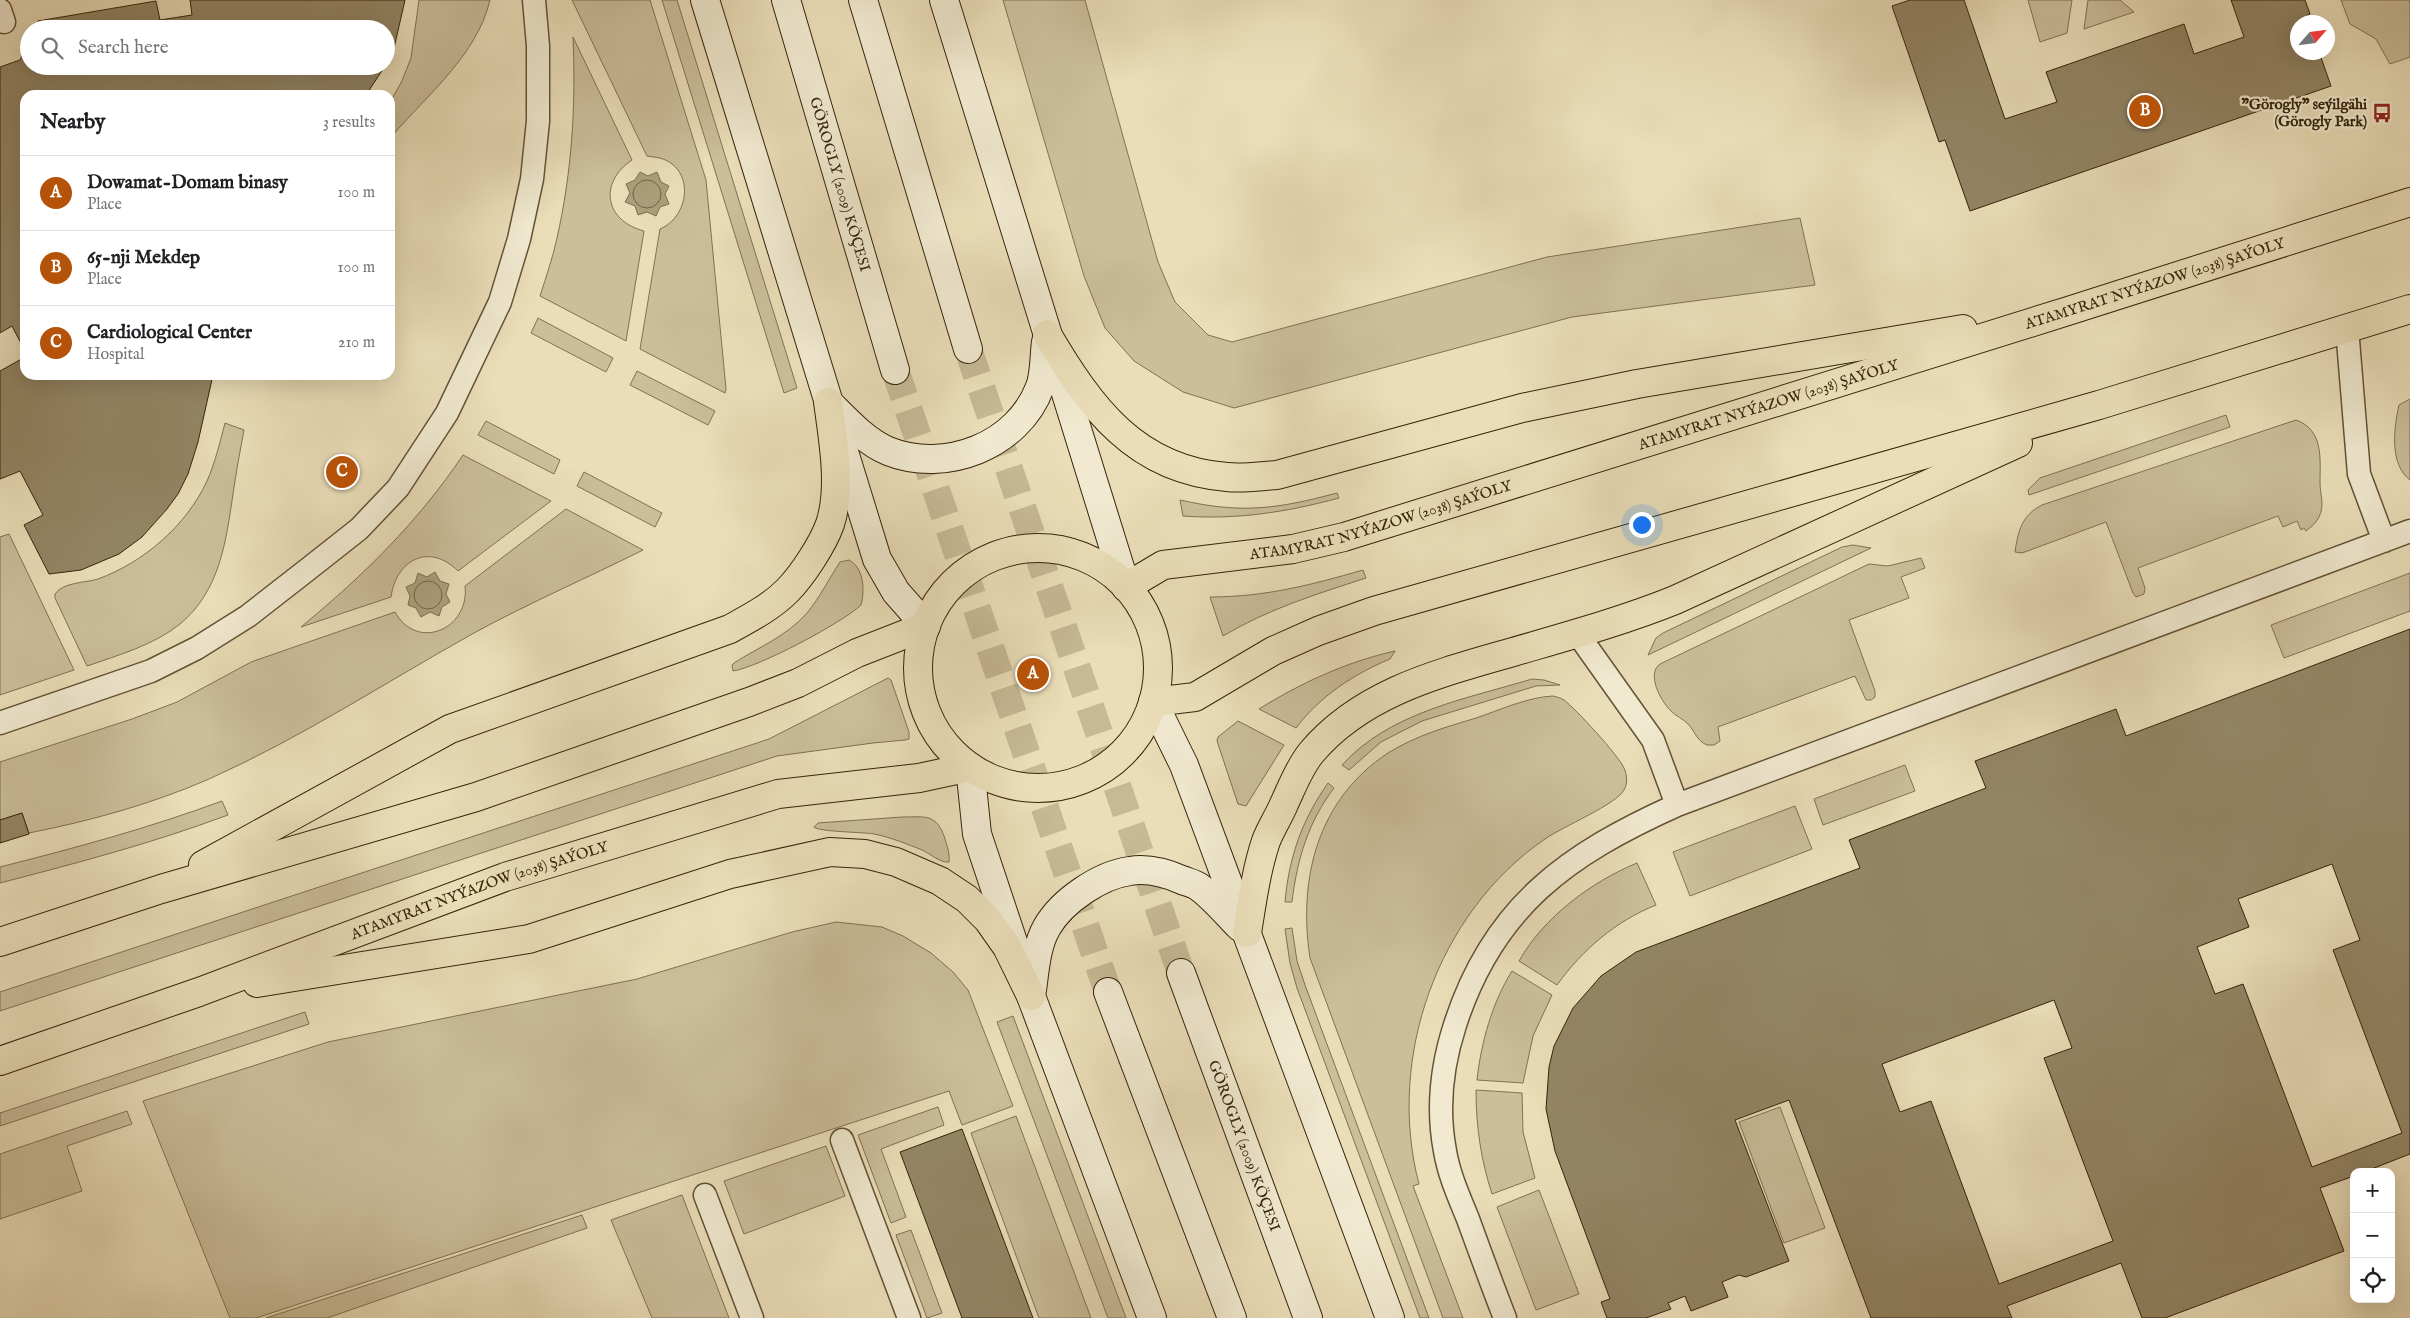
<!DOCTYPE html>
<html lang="en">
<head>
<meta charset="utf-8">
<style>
  :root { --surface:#fff; --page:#f6f6f6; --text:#202124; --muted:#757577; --line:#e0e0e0; --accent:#b45309 }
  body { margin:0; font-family:"IM FELL English",serif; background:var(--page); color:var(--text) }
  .controls { position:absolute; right:15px; bottom:15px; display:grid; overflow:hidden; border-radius:10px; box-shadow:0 5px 20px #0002 }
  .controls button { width:45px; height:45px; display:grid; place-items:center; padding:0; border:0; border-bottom:1px solid var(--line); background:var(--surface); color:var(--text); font:25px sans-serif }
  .compass { position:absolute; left:2290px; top:15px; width:45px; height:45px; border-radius:50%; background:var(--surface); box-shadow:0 5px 20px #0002; rotate:62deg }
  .you { position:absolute; left:1641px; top:524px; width:18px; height:18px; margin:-12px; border:4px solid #fff; border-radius:50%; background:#1a73e8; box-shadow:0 0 0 8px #1a73e833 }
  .badge { display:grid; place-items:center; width:32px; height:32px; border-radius:50%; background:var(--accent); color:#fff; font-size:16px; font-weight:700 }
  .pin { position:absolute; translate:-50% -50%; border:2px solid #fff; box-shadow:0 1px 5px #0006 }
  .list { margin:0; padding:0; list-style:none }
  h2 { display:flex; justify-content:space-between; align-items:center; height:65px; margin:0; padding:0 20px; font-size:21px }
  h2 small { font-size:16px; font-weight:400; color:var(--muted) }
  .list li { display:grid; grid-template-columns:32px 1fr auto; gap:15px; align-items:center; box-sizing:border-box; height:75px; padding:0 20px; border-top:1px solid var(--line) }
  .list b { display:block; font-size:19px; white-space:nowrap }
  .list p { margin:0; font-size:16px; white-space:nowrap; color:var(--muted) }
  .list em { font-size:16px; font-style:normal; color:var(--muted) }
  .icon { flex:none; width:28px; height:28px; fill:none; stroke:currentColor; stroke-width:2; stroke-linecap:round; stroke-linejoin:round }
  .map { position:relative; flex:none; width:2410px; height:1318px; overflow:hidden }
  .search { position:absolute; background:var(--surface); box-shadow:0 5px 20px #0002; left:20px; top:20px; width:375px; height:55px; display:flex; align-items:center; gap:12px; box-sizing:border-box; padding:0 18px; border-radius:28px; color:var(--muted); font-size:19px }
  .panel { position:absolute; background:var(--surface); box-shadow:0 5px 20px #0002; left:20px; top:90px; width:375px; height:290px; border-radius:15px }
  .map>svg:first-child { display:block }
  .green { fill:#cbbe9b; stroke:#807153 }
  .water { fill:#ac9f7d; stroke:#7c6e4f }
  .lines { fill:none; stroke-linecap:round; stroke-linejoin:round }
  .shore { stroke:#706244; stroke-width:1 }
  .building { fill:#938565; stroke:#35240b; fill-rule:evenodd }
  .secondary-tunnel { stroke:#c6b995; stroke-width:28; stroke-dasharray:28 14; stroke-linecap:butt }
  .service-casing { stroke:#625236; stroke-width:25 }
  .secondary-casing { stroke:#35240b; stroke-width:30 }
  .primary-casing { stroke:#35240b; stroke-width:30 }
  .service { stroke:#f1ead1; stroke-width:22 }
  .secondary { stroke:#f1ead1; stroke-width:28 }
  .primary { stroke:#eadeb8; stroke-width:28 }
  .labels { text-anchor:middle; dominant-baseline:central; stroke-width:4.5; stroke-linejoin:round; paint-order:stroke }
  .poi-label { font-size:15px; font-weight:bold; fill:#35240b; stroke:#f1ead1; text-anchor:end }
  .street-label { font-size:15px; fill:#35240b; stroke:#f1ead1 }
</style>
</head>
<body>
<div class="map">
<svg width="2410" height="1318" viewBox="0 0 2410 1318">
  <rect width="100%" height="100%" fill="#eadeb8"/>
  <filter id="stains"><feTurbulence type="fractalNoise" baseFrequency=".004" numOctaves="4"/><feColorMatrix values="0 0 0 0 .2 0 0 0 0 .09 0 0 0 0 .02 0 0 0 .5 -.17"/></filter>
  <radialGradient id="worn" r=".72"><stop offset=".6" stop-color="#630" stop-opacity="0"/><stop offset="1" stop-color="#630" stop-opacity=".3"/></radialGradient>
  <path class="green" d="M 419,0 L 490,0 C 477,55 428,94 392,136 L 390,135 L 390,102 L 401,83 L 411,58 Z
    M 572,0 L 650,0 L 706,180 L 726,389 L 725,393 L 640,349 L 660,229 C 689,217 695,171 663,159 C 658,157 652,157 647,156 Z
    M 662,0 L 677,0 L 797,388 L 784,393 Z
    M 1003,0 L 1085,0 L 1158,262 L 1175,302 L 1208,335 L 1232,342 L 1547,257 L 1800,218 L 1815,285 L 1572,317 L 1234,408 L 1183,392 L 1134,361 L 1105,328 L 1084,276 Z
    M 2028,0 L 2072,0 L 2067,33 L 2040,42 Z
    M 2088,0 L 2120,0 L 2134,12 L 2084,29 Z
    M 2341,0 L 2410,0 L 2410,57 L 2390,64 L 2376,39 L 2350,24 Z
    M 573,37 L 632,160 C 598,183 605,221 644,231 L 626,341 L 540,296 C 546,277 553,257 557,238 C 572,171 576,105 573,37 Z
    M 538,318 L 613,358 L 606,372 L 531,333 Z
    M 637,371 L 715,411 L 708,425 L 630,385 Z
    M 2410,399 L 2410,480 C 2389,464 2394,428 2399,405 Z
    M 2226,415 L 2230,427 L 2029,495 L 2028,490 L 2040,478 Z
    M 2296,420 C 2324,430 2320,459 2320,483 C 2320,495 2325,505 2319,517 C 2316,523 2311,527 2306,531 L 2304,528 L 2301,530 L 2297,521 L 2283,527 L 2278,516 L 2138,568 L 2145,588 L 2144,594 L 2136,597 L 2133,593 L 2106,522 L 2022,553 L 2015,552 C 2018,531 2022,515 2042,505 Z
    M 486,421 L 560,460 L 554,474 L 478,435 Z
    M 225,423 L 244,430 C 240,451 236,473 233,494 C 226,541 220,591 180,624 C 154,645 119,655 87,666 L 55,598 L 55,594 C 63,582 85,583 98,579 C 144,562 186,526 207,481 C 215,463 220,442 225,423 Z
    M 463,455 L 551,501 L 458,571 C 429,542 396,560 391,597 L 301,627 C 363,576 418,522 463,455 Z
    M 584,472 L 662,513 L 655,527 L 577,486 Z
    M 1337,493 L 1339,498 C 1287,512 1237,520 1183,516 L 1180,500 C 1242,514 1277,509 1337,493 Z
    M 566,509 L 643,550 C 587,578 529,603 474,633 C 386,682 301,738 209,779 C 152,804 90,821 29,833 L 22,813 L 0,820 L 0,762 L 132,719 L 177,702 L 251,662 L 395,612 C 417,652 470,629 465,586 Z
    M 9,534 L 74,670 L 0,695 L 0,537 Z
    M 1853,545 L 1871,548 L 1648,655 L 1656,638 L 1663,633 L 1842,547 Z
    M 1921,558 L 1925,568 L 1901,577 L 1909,598 L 1849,620 L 1875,691 L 1875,697 L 1871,700 L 1866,700 L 1855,676 L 1718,727 L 1720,741 L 1714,745 L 1707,745 C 1697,741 1695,732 1689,725 C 1684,719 1675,716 1670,710 C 1661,701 1646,674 1660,664 L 1869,564 L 1888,566 Z
    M 849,560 C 864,568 865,590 861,605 C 842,623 759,667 733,671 L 732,665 L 734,663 C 759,647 787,636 807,613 C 820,597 829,579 840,562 Z
    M 1363,570 L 1366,578 C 1317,594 1268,609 1223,636 L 1210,597 C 1265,597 1311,585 1363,570 Z
    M 2410,573 L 2410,611 L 2284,658 L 2271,625 Z
    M 1395,651 L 1390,659 C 1354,674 1320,696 1296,728 L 1259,709 C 1301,683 1346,662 1395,651 Z
    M 888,678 L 891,680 L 909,732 L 909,739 L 905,740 L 873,743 L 777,756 L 0,1011 L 0,992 L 769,739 Z
    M 1532,679 L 1544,680 L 1560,685 L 1536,686 L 1422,721 L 1381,742 L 1349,770 L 1342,765 C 1390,712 1466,699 1532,679 Z
    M 1553,696 C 1557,697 1561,698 1564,700 C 1575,708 1619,756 1624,768 C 1627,775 1628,783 1624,790 C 1617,804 1562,827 1545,839 C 1437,913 1386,1059 1419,1184 L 1413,1186 L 1463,1318 L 1443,1318 L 1310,958 C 1298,879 1317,800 1388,753 C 1415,736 1446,727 1476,718 C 1500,710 1528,697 1553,696 Z
    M 1238,721 L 1284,745 L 1246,806 L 1238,804 L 1217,741 L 1218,737 Z
    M 1905,765 L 1915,791 L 1823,825 L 1814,799 Z
    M 1328,783 L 1334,788 C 1308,822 1297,860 1292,902 L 1285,902 C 1289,857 1302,820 1328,783 Z
    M 222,801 L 228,815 C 153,843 77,863 0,883 L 0,867 C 75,848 149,828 222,801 Z
    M 1795,806 L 1812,849 L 1690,896 L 1673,852 Z
    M 902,817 C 925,817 937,813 945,839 C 947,846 950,854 949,862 C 940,863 931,854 922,850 C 907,844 890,837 874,834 C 863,832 819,832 814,827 L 818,823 Z
    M 1637,863 L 1656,905 C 1616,921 1583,949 1557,985 L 1519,961 C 1544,917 1591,882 1637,863 Z
    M 836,922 L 882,927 L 903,936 L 931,953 L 953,972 L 968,990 L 1013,1106 L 962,1125 L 949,1091 L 256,1318 L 230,1318 L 143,1101 L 328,1042 L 637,979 L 792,932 Z
    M 1292,928 L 1297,961 L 1305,985 L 1429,1318 L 1420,1318 L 1297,988 L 1290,963 L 1285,929 Z
    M 1512,971 L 1552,995 L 1533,1036 L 1523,1083 L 1477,1080 C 1481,1043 1492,1003 1512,971 Z
    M 305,1012 L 309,1024 L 0,1126 L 0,1113 Z
    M 1013,1016 L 1126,1318 L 1108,1318 L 997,1022 Z
    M 1476,1090 L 1522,1093 L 1523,1132 L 1535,1178 L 1492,1194 C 1481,1160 1476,1127 1476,1090 Z
    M 938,1107 L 944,1125 L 881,1149 L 906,1217 L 891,1223 L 858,1135 Z
    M 1780,1107 L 1825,1228 L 1784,1243 L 1739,1122 Z
    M 127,1111 L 132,1124 L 67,1146 L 82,1191 L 0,1219 L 0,1154 Z
    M 1016,1116 L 1091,1318 L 1039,1318 L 971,1133 Z
    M 826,1146 L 845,1196 L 744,1234 L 724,1181 Z
    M 1539,1190 L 1579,1294 L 1536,1310 L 1497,1207 Z
    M 682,1195 L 729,1318 L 652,1318 L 611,1220 Z
    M 582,1215 L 587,1228 L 327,1318 L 266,1318 Z
    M 911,1230 L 942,1313 L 927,1318 L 896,1235 Z"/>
  <path class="water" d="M 640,172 L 648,176 L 657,172 L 661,182 L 669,186 L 665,194 L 669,204 L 660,207 L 656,216 L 647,212 L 638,215 L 635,206 L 625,202 L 630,193 L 626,184 L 635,180 Z
    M 435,572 L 440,581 L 449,584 L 446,594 L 450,602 L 442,607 L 439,616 L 430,612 L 421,617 L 416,608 L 408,605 L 410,596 L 406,587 L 415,583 L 418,573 L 427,577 Z"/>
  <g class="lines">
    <path class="shore" d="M633 194a14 14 0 1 1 28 0a14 14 0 1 1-28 0Z
      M414 595a14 14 0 1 1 28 0a14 14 0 1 1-28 0Z"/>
  </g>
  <path class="building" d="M 190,0 L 405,0 L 394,48 L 386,64 L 386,29 L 35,29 L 38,21 L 156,1 L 160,20 L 192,15 Z
    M 1910,0 L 1964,0 L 2005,119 L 2057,102 L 2046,72 L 2184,24 L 2194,54 L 2244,37 L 2231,0 L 2305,0 L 2310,14 L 2306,16 L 2308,22 L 2298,22 L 2298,52 L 2319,52 L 2331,86 L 1970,211 L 1945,140 L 1939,142 L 1892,6 Z
    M 29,41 L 29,66 L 385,66 L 366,95 L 25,95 L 25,351 L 12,326 L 0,333 L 0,67 L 20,60 Z
    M 25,357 L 25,375 L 213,375 L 198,442 L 188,474 L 178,494 L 167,509 L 142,537 L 119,554 L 81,570 L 49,574 L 24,525 L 43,515 L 20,471 L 0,479 L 0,371 Z
    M 2410,629 L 2410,1154 L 2364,1172 L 2354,1172 L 2354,1176 L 2320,1188 L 2344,1251 L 2165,1318 L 2142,1318 L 2121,1263 L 2007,1306 L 2012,1318 L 1871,1318 L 1789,1100 L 1735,1120 L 1789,1261 L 1746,1277 L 1739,1275 L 1722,1282 L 1728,1297 L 1691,1311 L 1685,1296 L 1668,1303 L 1671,1309 L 1646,1318 L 1607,1318 L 1601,1302 L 1610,1299 L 1555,1151 L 1546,1109 L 1549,1067 L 1554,1046 L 1573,1008 L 1601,976 L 1636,952 L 1860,868 L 1849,840 L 1986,788 L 1975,761 L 2116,709 L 2126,736 ZM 2332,864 L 2360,940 L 2333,950 L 2402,1133 L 2312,1167 L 2243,984 L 2215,994 L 2197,947 L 2249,927 L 2238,899 ZM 2054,1000 L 2072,1048 L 2044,1058 L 2113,1241 L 1999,1284 L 1931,1101 L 1900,1112 L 1882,1064 Z
    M 22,813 L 29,834 L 0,843 L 0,820 Z
    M 962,1129 L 1033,1318 L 962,1318 L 900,1152 Z"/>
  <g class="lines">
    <path class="secondary-tunnel" d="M 968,349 L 1181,973
      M 895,370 L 1108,992"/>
    <defs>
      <path id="service" d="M 0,10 L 4,22
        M 2347,328 L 2359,474 L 2384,541
        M 1577,633 L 1653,740 L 1677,805
        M 0,723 L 151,671 L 197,648 L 248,616 L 307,570 L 359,529 L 398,488 L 447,413 L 500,302 L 519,239 L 532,179 L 538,121 L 538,46 L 534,0
        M 842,1140 L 909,1318
        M 705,1195 L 752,1318
        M 1505,1318 C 1492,1285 1480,1252 1468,1219 C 1459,1197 1449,1175 1445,1151 C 1437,1109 1442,1065 1455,1025 C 1493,906 1568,854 1677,805 L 2410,531"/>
      <g id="secondary">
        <path d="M 705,0 L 877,559 L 896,592 L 926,626"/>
        <path id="s1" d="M 786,0 L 895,370"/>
        <path d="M 863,0 L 968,349"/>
        <path d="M 944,0 L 1126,587"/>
        <path d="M 829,403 C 847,421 865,441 888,451 C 945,474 1018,446 1040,387 C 1045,374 1044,356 1046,342"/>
        <path d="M 1153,702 L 1184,765 L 1390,1318"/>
        <path d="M 970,767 L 977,834 L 1031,996 L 1152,1318"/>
        <path id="s2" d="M 1181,973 L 1308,1318"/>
        <path d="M 1032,990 C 1035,969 1036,946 1047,927 C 1062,901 1100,875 1130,871 C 1147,868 1166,873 1182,880 C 1187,882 1195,884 1199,887 C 1214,898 1227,914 1240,927"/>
        <path d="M 1108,992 L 1232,1318"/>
      </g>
      <g id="primary">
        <path d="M 1047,334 C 1090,407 1135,470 1227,477 C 1243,479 1260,476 1277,475 L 1522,408 L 1637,384 L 1963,329"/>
        <circle cx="1038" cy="668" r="120"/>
        <path id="s3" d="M 1126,587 L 1163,565 L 1293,549 L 1344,537 L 2068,311 L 2410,202"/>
        <path d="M 1153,702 L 1195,697 L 1273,651 L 1318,631 L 1374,611 L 2099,405 L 2410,309"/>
        <path d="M 203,865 L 450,729 L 730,629 C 750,618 771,607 787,591 C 802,576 823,544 830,524 C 842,488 833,439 828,402"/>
        <path d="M 1247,933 C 1252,902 1256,871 1266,841 C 1271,828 1279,816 1284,804 C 1292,787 1299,768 1311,753 C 1362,692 1440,673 1513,652 C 1568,636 1623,621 1675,600 L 2018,443"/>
        <path d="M 0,942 L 161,889 L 476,797 L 749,702 L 798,683 L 857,653 L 926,626"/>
        <path d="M 257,983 L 529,939 L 730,874 L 830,852 L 865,854 L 896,862 L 940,881 L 967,899 L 988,920 L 1007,947 L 1031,996"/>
        <path id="s4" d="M 0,1061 L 199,992 L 505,877 L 778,794 L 919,778 L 970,767"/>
      </g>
    </defs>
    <use href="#service" class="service-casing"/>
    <use href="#secondary" class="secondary-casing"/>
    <use href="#primary" class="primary-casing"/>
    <use href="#service" class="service"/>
    <use href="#secondary" class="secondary"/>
    <use href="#primary" class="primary"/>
  </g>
  <defs>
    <symbol id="bus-bare" viewBox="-9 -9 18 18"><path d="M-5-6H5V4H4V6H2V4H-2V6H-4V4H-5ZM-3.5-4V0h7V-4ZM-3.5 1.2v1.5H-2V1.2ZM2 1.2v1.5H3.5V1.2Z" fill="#8f2418" stroke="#f1ead1" stroke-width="2.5" paint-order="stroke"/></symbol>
  </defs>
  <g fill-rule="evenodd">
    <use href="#bus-bare" x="2368" y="99" width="28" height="28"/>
  </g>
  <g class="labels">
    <g class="poi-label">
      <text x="2367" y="104">"Görogly" seýilgähi<tspan x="2367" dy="17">(Görogly Park)</tspan></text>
    </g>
    <g class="street-label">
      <text stroke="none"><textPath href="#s1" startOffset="192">GÖROGLY (2009) KÖÇESI</textPath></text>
      <text stroke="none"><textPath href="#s3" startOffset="1076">ATAMYRAT NYÝAZOW (2038) ŞAÝOLY</textPath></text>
      <text stroke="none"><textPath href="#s3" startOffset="671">ATAMYRAT NYÝAZOW (2038) ŞAÝOLY</textPath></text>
      <text stroke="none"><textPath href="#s3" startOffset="266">ATAMYRAT NYÝAZOW (2038) ŞAÝOLY</textPath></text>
      <text stroke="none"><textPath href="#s4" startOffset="509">ATAMYRAT NYÝAZOW (2038) ŞAÝOLY</textPath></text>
      <text stroke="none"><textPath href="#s2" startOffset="184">GÖROGLY (2009) KÖÇESI</textPath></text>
    </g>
  </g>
  <rect width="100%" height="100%" filter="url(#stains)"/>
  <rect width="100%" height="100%" fill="url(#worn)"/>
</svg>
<div class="controls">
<button>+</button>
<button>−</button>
<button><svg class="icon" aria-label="locate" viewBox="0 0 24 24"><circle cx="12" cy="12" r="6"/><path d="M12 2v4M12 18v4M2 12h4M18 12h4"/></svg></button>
</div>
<svg class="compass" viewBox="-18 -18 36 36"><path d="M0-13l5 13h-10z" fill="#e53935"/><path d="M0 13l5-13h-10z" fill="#757577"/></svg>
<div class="you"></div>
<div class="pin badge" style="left:1033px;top:674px">A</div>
<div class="pin badge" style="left:2145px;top:111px">B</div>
<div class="pin badge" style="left:342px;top:472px">C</div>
<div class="search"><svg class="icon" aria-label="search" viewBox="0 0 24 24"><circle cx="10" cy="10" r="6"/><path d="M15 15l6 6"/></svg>Search here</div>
<section class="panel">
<h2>Nearby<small>3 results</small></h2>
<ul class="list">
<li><span class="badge">A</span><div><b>Dowamat-Domam binasy</b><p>Place</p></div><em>100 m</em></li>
<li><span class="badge">B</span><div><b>65-nji Mekdep</b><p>Place</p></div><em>100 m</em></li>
<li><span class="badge">C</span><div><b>Cardiological Center</b><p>Hospital</p></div><em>210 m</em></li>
</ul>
</section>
</div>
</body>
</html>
